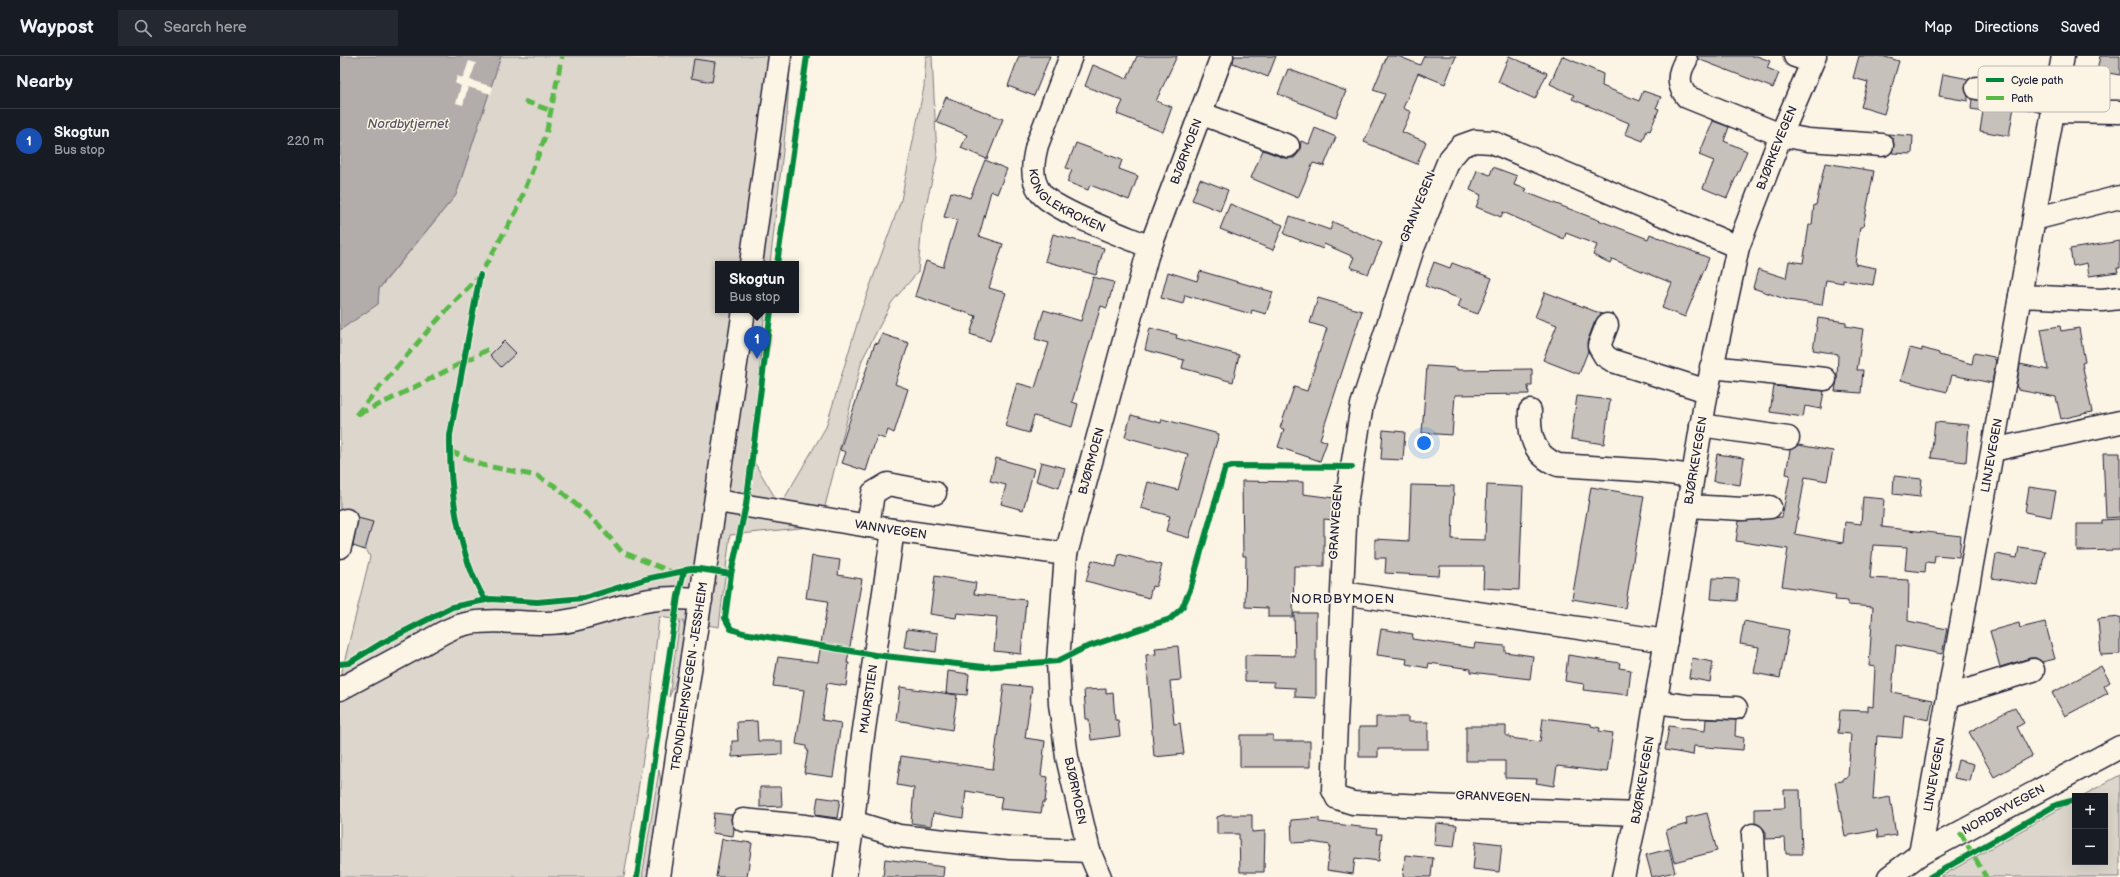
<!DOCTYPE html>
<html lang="en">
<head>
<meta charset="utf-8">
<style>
  :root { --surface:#171b24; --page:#242831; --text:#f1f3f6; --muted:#9ea1a6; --line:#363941; --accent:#9495a2 }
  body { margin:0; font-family:"Balsamiq Sans",sans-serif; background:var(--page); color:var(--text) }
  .controls { position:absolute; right:12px; bottom:12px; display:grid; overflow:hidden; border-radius:0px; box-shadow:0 4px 16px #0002 }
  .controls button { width:36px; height:36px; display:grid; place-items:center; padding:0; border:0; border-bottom:1px solid var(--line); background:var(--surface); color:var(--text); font:20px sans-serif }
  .you { position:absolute; left:1084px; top:387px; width:14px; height:14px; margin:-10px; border:3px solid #fff; border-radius:50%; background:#1a73e8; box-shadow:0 0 0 6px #1a73e833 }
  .badge { display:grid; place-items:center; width:26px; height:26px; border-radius:50%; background:var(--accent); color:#fff; font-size:13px; font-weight:700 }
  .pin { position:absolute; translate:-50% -33px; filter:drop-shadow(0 1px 2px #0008) }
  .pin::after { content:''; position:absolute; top:21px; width:14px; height:12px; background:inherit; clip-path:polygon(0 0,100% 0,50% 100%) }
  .popup { position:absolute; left:375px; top:205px; width:84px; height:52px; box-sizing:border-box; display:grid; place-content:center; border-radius:0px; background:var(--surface); filter:drop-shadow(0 1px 3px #0005); font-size:13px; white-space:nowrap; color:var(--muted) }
  .popup b { font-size:15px; color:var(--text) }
  .popup::after { content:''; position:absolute; left:50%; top:100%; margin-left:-8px; border:8px solid transparent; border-top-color:var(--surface) }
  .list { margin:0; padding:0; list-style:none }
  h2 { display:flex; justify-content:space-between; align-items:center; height:52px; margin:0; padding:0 16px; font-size:17px }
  h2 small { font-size:13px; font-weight:400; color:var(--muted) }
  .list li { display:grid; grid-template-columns:26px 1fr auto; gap:12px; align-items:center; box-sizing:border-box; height:64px; padding:0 16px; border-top:1px solid var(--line) }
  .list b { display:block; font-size:15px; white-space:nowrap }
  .list p { margin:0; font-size:13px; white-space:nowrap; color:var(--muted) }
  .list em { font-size:13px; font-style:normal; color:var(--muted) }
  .icon { flex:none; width:22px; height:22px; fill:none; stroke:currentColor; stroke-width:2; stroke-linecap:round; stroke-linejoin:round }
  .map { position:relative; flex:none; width:1780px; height:821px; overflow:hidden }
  header { display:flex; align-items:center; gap:24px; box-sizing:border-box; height:56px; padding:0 20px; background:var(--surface); border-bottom:1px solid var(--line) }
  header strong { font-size:19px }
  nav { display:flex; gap:22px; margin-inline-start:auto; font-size:14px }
  .search { width:280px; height:36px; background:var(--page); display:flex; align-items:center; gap:10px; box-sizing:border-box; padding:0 14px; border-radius:0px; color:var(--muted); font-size:15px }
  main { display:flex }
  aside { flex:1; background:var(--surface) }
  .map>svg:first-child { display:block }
  .green { fill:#dcd6cc; stroke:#7f7c84 }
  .water { fill:#b2adab; stroke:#78757e }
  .pier { fill:#fcf5e5 }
  .building { fill:#c6c1bb; stroke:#22223b }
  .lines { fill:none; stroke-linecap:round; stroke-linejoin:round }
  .minor-casing { stroke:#22223b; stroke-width:25 }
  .major-casing { stroke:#22223b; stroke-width:25 }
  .minor { stroke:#fcf5e5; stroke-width:22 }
  .major { stroke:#fcf5e5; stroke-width:22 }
  .quiet { stroke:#58b947; stroke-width:5; stroke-dasharray:10 5; stroke-linecap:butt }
  .cycleway-casing { stroke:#fcf5e5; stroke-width:8 }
  .cycleway { stroke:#00873e; stroke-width:6 }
  .labels { text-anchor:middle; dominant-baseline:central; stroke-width:3; stroke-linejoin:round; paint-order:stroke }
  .street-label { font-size:12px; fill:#22223b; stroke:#fcf5e5 }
  .water-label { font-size:13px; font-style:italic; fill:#545362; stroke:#fcf5e5 }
  .neighbourhood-label { font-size:13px; letter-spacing:1px; fill:#22223b; stroke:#fcf5e5 }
  .key { fill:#fcf5e5; stroke:#bbb6b2; stroke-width:1 }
  .key-label { font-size:11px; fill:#22223b }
</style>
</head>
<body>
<header>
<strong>Waypost</strong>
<div class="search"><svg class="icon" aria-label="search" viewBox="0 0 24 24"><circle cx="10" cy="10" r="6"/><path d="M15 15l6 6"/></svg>Search here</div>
<nav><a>Map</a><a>Directions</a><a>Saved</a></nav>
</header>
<main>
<aside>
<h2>Nearby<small></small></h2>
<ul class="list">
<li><span class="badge" style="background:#1a4fb4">1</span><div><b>Skogtun</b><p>Bus stop</p></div><em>220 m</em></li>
</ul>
</aside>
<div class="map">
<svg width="1780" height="821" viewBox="0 0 1780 821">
  <rect width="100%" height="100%" fill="#fcf5e5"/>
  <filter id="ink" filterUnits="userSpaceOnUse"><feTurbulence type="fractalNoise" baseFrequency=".025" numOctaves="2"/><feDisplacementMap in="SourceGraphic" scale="8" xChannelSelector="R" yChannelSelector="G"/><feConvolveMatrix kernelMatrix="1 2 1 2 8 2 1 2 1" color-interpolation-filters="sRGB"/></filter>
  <g filter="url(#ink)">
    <path class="green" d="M 161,0 L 450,0 L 447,60 L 430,208 L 378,208 L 378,254 L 425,254 L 421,291 L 414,406 L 440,450 L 486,371 L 521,255 L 561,144 L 584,31 L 586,0 L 592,0 L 597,102 L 582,167 L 578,216 L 552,246 L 522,304 L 480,470 L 390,479 L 379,571 L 342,565 C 352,578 337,626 329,641 L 340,564 L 319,561 L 306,684 L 284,821 L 0,821 L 0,623 L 30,501 L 18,476 L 0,478 L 0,274 L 38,248 L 39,233 L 116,139 Z
      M 319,714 L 322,732 L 309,821 L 302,821 Z
      M 1780,719 L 1780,821 L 1600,821 L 1735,744 L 1735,806 L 1765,806 L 1765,740 L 1742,740 Z"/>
    <path class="water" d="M 0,0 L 161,0 L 116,139 L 39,232 L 38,248 L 0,274 Z"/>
    <path class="pier" d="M 129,5 L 136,7 L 130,24 L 153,31 L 151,38 L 128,31 L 123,49 L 116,47 L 121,30 L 115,27 L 117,20 L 123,22 Z"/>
    <path class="building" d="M 679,0 L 710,0 L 694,40 L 668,30 Z
      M 797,0 L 837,0 L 816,45 L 832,51 L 823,76 L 777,58 L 783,45 L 745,30 L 753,9 L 787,23 Z
      M 894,0 L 936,0 L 928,21 L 893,7 Z
      M 1047,0 L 1058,0 L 1080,9 L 1084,0 L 1116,0 L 1105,28 L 1078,17 L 1063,52 L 1071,56 L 1062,76 L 1086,86 L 1077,108 L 1024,86 L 1045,38 L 1033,34 Z
      M 1169,0 L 1207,17 L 1195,43 L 1158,26 Z
      M 1222,0 L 1263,18 L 1262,30 L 1299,45 L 1303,35 L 1321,41 L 1316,52 L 1319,53 L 1310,75 L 1307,74 L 1303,85 L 1285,78 L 1289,67 L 1232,43 L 1234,39 L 1210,28 Z
      M 1357,0 L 1417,0 L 1430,5 L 1427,12 L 1439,17 L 1433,32 L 1358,3 Z
      M 1519,0 L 1542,0 L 1559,5 L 1544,58 L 1521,51 L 1528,26 L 1513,22 Z
      M 1760,0 L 1780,0 L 1780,19 L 1757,15 Z
      M 354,3 L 375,6 L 372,26 L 351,22 Z
      M 948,13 L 1006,35 L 996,61 L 938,38 Z
      M 1603,18 L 1629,23 L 1625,30 L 1628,41 L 1628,45 L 1599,40 Z
      M 606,41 L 663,63 L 647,103 L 621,92 L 627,79 L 596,66 Z
      M 1632,43 L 1674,51 L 1669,80 L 1640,75 L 1643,55 L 1631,53 Z
      M 1373,65 L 1389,71 L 1384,85 L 1407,95 L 1387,142 L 1363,132 L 1374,105 L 1359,99 Z
      M 975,72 L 996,81 L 984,110 L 973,107 L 958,142 L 911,122 L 923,94 L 944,102 L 954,102 L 960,95 L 961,85 L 969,88 Z
      M 1548,78 L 1573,80 L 1572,98 L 1552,97 L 1554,89 L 1553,83 Z
      M 736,87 L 782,104 L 779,113 L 798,120 L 789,144 L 750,129 L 748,134 L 727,126 L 732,114 L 726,112 Z
      M 645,104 L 667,113 L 657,138 L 651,135 L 639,180 L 663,188 L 649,232 L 666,237 L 650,285 L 630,278 L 636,260 L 575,240 L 586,205 L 603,211 L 617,164 L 604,161 L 611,136 L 630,142 Z
      M 1485,107 L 1534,115 L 1523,171 L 1520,171 L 1515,208 L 1536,212 L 1533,229 L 1503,224 L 1503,227 L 1486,224 L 1482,249 L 1448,244 L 1413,232 L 1418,213 L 1446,222 L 1449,205 L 1463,207 L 1469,169 L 1472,169 L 1474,149 L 1476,149 Z
      M 1153,111 L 1177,120 L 1174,129 L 1187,133 L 1185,136 L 1308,183 L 1310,178 L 1369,202 L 1345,261 L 1322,252 L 1332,227 L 1272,203 L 1270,207 L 1253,199 L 1257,189 L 1226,177 L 1224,183 L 1163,156 L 1161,161 L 1136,151 L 1141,139 L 1130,134 L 1137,114 L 1150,119 Z
      M 860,123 L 888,134 L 880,155 L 852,144 Z
      M 890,148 L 943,169 L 933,194 L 880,173 Z
      M 950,160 L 990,174 L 993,166 L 1042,187 L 1028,218 L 1010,211 L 1014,201 L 984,188 L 983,193 L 944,178 Z
      M 713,178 L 764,192 L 756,219 L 705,205 Z
      M 1780,185 L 1780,212 L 1777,212 L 1778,216 L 1749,220 L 1747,207 L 1733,210 L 1730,193 Z
      M 1094,206 L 1110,212 L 1112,207 L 1152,222 L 1138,258 L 1118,251 L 1121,243 L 1085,230 Z
      M 860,215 L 933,236 L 926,258 L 912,254 L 911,258 L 845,239 L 843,248 L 821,242 L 828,216 L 857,225 Z
      M 753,221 L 774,226 L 767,252 L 761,250 L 732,346 L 738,348 L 732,371 L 694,360 L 689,377 L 665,370 L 677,327 L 695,332 L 709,287 L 695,283 L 704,254 L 741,265 Z
      M 1205,236 L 1262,258 L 1255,265 L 1247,286 L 1248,295 L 1239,318 L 1203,304 L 1217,269 L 1195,261 Z
      M 978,242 L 1022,255 L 980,383 L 987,386 L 980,405 L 938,391 L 944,373 L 940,372 L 954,331 L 967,335 L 987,272 L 970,267 Z
      M 1478,262 L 1506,266 L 1506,270 L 1523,273 L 1517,314 L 1523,314 L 1521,337 L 1495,335 L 1497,324 L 1498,298 L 1473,294 Z
      M 1720,270 L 1721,275 L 1739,272 L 1745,306 L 1742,307 L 1752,356 L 1721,363 L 1716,341 L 1678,334 L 1678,332 L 1676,331 L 1680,308 L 1708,314 L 1701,273 Z
      M 810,272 L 837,279 L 836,282 L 899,299 L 893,326 L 842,312 L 844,304 L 805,294 Z
      M 542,278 L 569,287 L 555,328 L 568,333 L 554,377 L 548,374 L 545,383 L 537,380 L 526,415 L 502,407 L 506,396 L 500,394 L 535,287 L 538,288 Z
      M 164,285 L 176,297 L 161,311 L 150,299 Z
      M 1570,292 L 1582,295 L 1582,292 L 1599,297 L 1599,299 L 1632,308 L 1634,297 L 1654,301 L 1654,303 L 1656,304 L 1652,327 L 1612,319 L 1607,336 L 1561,324 Z
      M 1087,310 L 1117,312 L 1117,314 L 1192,313 L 1192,330 L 1188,330 L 1189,338 L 1115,339 L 1112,379 L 1082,377 Z
      M 1434,330 L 1484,335 L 1481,353 L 1465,350 L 1463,361 L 1430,356 Z
      M 1237,340 L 1270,344 L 1264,388 L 1231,383 Z
      M 791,359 L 821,367 L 822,363 L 879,378 L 849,482 L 826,475 L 830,460 L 801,452 L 808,426 L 838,434 L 848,398 L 785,381 Z
      M 1595,366 L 1629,369 L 1626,406 L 1591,402 Z
      M 1043,374 L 1065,376 L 1063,404 L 1041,403 Z
      M 1458,389 L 1493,395 L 1487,425 L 1465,421 L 1455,478 L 1503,487 L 1505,466 L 1521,468 L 1523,441 L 1544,443 L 1542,471 L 1621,480 L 1619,501 L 1595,499 L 1594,507 L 1586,506 L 1585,516 L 1565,514 L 1567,491 L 1533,489 L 1530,522 L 1569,524 L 1568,565 L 1607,573 L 1602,598 L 1556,589 L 1552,636 L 1593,644 L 1589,664 L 1564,659 L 1562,682 L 1537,680 L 1533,744 L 1550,741 L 1556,779 L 1538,782 L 1537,774 L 1505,780 L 1495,726 L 1503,725 L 1503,722 L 1508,721 L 1511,678 L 1498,677 L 1500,654 L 1528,655 L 1528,650 L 1533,651 L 1535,611 L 1529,610 L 1533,551 L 1508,549 L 1508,545 L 1495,544 L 1496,539 L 1442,530 L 1448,493 L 1396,485 L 1399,465 L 1442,461 L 1450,419 L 1446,418 L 1450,394 Z
      M 1763,397 L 1780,397 L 1780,461 L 1766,462 Z
      M 1377,398 L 1404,402 L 1400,429 L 1373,425 Z
      M 656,402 L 694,413 L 683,454 L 661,448 L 666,429 L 650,425 Z
      M 701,406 L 725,412 L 719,432 L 696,425 Z
      M 1554,420 L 1582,423 L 1580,441 L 1553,438 Z
      M 902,425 L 963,426 L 963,438 L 994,442 L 993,464 L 984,463 L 984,510 L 954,510 L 953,561 L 928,561 L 928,552 L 905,551 L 906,500 L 903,500 Z
      M 1071,429 L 1114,430 L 1112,483 L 1145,484 L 1147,429 L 1183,431 L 1179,534 L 1143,532 L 1144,510 L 1100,510 L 1099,520 L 1045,517 L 1046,502 L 1035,502 L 1035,483 L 1069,485 Z
      M 1251,431 L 1304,440 L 1285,552 L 1232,543 Z
      M 1689,431 L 1716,435 L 1711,461 L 1685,456 Z
      M 18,462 L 33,466 L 25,494 L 13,490 Z
      M 1780,463 L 1780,494 L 1737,495 L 1737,468 L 1762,468 L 1762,464 Z
      M 1679,491 L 1705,495 L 1698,530 L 1652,522 L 1656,498 L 1677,502 Z
      M 779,498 L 822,509 L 816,531 L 812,530 L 809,542 L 746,525 L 752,504 L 776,511 Z
      M 472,500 L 500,504 L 498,519 L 522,523 L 507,607 L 509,607 L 506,630 L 487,627 L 482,664 L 501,667 L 493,721 L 464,717 L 468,694 L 466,693 L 466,690 L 456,688 L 464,634 L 433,630 L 438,601 L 478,606 L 488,545 L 466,542 Z
      M 595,520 L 636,527 L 634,538 L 686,544 L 681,598 L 654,595 L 657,561 L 617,557 L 616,562 L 590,558 Z
      M 1373,522 L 1399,523 L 1397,545 L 1371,543 Z
      M 954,557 L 976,557 L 976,642 L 955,641 L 955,632 L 934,631 L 934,626 L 905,625 L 905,599 L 955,600 Z
      M 1780,561 L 1780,598 L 1761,599 L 1758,563 Z
      M 1404,565 L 1449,574 L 1440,622 L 1414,617 L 1419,591 L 1400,588 Z
      M 1705,566 L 1715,603 L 1702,606 L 1696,602 L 1690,602 L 1660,611 L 1650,575 L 1679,567 L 1680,572 Z
      M 567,573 L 598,577 L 596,596 L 564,591 Z
      M 1041,573 L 1073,578 L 1072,583 L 1134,592 L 1135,587 L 1165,590 L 1165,596 L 1193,600 L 1190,623 L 1131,616 L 1131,613 L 1089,607 L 1088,612 L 1066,608 L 1067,603 L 1037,599 Z
      M 838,590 L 841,624 L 830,625 L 834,668 L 840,667 L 844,698 L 814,701 L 806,599 L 816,598 L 815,592 Z
      M 1228,599 L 1280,607 L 1279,612 L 1291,614 L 1288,639 L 1243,634 L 1244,628 L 1225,625 Z
      M 1352,602 L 1373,606 L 1370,626 L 1349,622 Z
      M 1761,610 L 1770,626 L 1764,630 L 1768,637 L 1725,660 L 1712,637 Z
      M 608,615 L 629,618 L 627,639 L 606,637 Z
      M 664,628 L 692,631 L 685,682 L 705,685 L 701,720 L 708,721 L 705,746 L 703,746 L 701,757 L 660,753 L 662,741 L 626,735 L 623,762 L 593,757 L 591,770 L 571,767 L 574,732 L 557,729 L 561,700 L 653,713 Z
      M 560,631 L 617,639 L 612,674 L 556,664 Z
      M 766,633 L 766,637 L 773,636 L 775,664 L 778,664 L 780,680 L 751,684 L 749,663 L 746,663 L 744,634 Z
      M 1675,651 L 1684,667 L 1677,671 L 1692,700 L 1654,721 L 1629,676 Z
      M 1036,661 L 1068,661 L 1068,666 L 1088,666 L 1088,693 L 1038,693 L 1038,701 L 1019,701 L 1019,671 L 1036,671 Z
      M 1203,662 L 1251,668 L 1251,670 L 1260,672 L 1259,675 L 1273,677 L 1267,716 L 1217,710 L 1214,730 L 1196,727 L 1197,723 L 1165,722 L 1165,705 L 1126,705 L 1126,670 L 1166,670 L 1166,680 L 1170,680 L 1170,682 L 1200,686 Z
      M 1366,663 L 1396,664 L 1395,680 L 1404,682 L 1403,694 L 1354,690 L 1353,699 L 1325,694 L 1329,670 L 1365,675 Z
      M 417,665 L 418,685 L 442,685 L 442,698 L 392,701 L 392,685 L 398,685 L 397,666 Z
      M 900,679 L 933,679 L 933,685 L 970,685 L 970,711 L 900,711 Z
      M 1618,704 L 1634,708 L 1630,725 L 1614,722 Z
      M 420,731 L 441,731 L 442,750 L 420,751 Z
      M 1444,734 L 1460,734 L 1462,798 L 1446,798 L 1445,782 L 1426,783 L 1426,776 L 1423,772 L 1415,767 L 1415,753 L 1445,752 Z
      M 478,741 L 500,744 L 497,762 L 475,759 Z
      M 374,757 L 392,759 L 391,763 L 394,772 L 393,780 L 372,777 Z
      M 1367,757 L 1377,795 L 1334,806 L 1326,774 L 1347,768 L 1346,762 Z
      M 883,759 L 912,759 L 912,776 L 925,775 L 924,816 L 900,816 L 899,778 L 877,778 L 877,761 Z
      M 979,762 L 979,766 L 1037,773 L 1036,778 L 1042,778 L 1039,805 L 1015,802 L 1013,818 L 987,814 L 990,789 L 971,786 L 952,787 L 951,764 Z
      M 1096,767 L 1117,769 L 1114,791 L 1094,789 Z
      M 382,783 L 412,787 L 407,821 L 376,821 Z
      M 1136,785 L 1162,788 L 1159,816 L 1133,813 Z
      M 1329,793 L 1335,816 L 1312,821 L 1306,799 Z
      M 1065,799 L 1093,802 L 1091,821 L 1063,821 Z
      M 545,803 L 604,811 L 603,821 L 543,821 Z"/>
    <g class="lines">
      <defs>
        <g id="minor">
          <path id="s1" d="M 731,0 L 697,89 C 693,105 690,121 700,136 C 712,154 787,181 810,191"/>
          <path d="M 1455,0 L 1472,6"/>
          <path d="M 1346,4 C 1338,17 1337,29 1347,41 L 1441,79 L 1468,84 L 1542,89"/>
          <path d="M 1637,32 L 1685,40 L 1714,48"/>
          <path d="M 1712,55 L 1780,56"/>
          <path d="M 860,57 L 948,90"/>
          <path d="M 1694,163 L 1780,141"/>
          <path d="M 1680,240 L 1762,244 L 1780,242"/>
          <path d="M 1267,269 L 1259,290 L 1265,300 L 1273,305 L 1367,335"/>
          <path d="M 1371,311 L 1485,323"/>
          <path d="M 1190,355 C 1189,380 1193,399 1218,409 L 1314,415 L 1352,420"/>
          <path d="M 1361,369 L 1448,382"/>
          <path d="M 1653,394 L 1780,366"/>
          <path id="s2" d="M 377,445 L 553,474 L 726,498"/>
          <path d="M 1347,450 L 1403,453 L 1430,451"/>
          <path d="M 528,470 L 533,437 L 548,428 L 595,437"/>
          <path d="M 553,474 L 521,694 L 513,766 L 559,780 L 670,792 L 749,795"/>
          <path d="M 0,491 L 6,464"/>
          <path d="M 1003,537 L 1326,585"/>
          <path d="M 0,633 C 26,619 52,605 78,591 C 94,582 111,570 130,567 C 164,561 199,572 233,564 C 279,553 312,536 361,544"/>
          <path d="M 1609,640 L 1693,614"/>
          <path d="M 1316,646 L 1346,650 L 1396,652"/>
          <path d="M 1297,758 L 1013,747 L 997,742 L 993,734 L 1006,448 L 1022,349 L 1073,192 L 1109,104 L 1121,90 L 1135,85 L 1152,86 L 1398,191"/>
          <path d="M 403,764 L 465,770 L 511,777"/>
          <path d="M 1413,779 L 1415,821"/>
          <path id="s3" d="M 1580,798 L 1723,0"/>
          <path d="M 505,821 L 513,766"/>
          <path id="s4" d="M 760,821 L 749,795 L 727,701 L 720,648 L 718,605 L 726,498 L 807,200 L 882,0"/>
          <path id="s5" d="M 1283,821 L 1297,758 L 1367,335 L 1398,191 L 1441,79 L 1475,0"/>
          <path id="s6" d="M 1549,821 L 1580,798 L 1780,691"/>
        </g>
        <g id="major">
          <path d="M 411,208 L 440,0"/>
          <path id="s7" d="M 319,821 L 404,254"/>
        </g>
      </defs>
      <use href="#minor" class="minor-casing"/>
      <use href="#major" class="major-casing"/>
      <use href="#minor" class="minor"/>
      <use href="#major" class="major"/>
      <path class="quiet" d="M 184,45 L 212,55
        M 18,358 L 49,344 L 151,292
        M 16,359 L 92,270 L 140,219 L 177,154 L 206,79 L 222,0
        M 110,395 L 142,409 L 197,420 L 215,430 L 258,468 L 282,496 L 332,516
        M 1620,776 L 1646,821"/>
      <defs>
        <path id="cycleway" d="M 437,208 L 467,0
          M 140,219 L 110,379 C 109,431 118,498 145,544
          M 431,254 L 406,449 L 391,518 L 385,562 L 391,573 L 403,577 L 535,599 L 644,611 L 718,605 L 744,592 L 830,563 L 842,552 L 850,534 L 885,412 L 892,410 L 1012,411
          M 0,608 L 9,607 L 40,588 L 112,551 L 151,543 L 197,546 L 244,542 L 306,523 L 344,515
          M 297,821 L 338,540 L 344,515 C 352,509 380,517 391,518
          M 1590,821 L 1716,749 L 1735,744"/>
      </defs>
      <use href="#cycleway" class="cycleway-casing"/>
      <use href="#cycleway" class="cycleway"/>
    </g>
  </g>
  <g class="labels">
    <g class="street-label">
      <text stroke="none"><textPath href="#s5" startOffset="747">BJØRKEVEGEN</textPath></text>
      <text stroke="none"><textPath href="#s4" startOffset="749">BJØRMOEN</textPath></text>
      <text stroke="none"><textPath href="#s1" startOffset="169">KONGLEKROKEN</textPath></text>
      <text transform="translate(1078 151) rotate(-68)">GRANVEGEN</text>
      <text stroke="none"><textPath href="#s3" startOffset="405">LINJEVEGEN</textPath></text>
      <text stroke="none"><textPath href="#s4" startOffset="425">BJØRMOEN</textPath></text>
      <text stroke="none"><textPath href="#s5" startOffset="423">BJØRKEVEGEN</textPath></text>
      <text transform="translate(996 466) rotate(-86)">GRANVEGEN</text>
      <text stroke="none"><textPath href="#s2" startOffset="176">VANNVEGEN</textPath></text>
      <text stroke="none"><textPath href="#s7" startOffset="203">TRONDHEIMSVEGEN - JESSHEIM</textPath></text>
      <text transform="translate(529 643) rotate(-82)">MAURSTIEN</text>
      <text stroke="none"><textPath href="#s3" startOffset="81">LINJEVEGEN</textPath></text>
      <text stroke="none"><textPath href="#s5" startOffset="99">BJØRKEVEGEN</textPath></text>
      <text transform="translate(735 735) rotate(78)">BJØRMOEN</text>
      <text transform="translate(1153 741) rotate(2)">GRANVEGEN</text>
      <text stroke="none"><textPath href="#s6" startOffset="133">NORDBYVEGEN</textPath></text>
    </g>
    <g class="water-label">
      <text x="68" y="68">Nordbytjernet</text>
    </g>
    <g class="neighbourhood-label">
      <text x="1003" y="543">NORDBYMOEN</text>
    </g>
  </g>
  <rect x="1638" y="10" width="132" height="46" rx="6" class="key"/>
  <rect x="1646" y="22" width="18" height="4" fill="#00873e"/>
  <rect x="1646" y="40" width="18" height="4" fill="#58b947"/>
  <g class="key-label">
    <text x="1671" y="28">Cycle path</text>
    <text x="1671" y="46">Path</text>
  </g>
</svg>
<div class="controls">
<button>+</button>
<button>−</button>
</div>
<div class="you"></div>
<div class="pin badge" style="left:417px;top:303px;background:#1a4fb4">1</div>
<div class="popup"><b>Skogtun</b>Bus stop</div>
</div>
</main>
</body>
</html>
